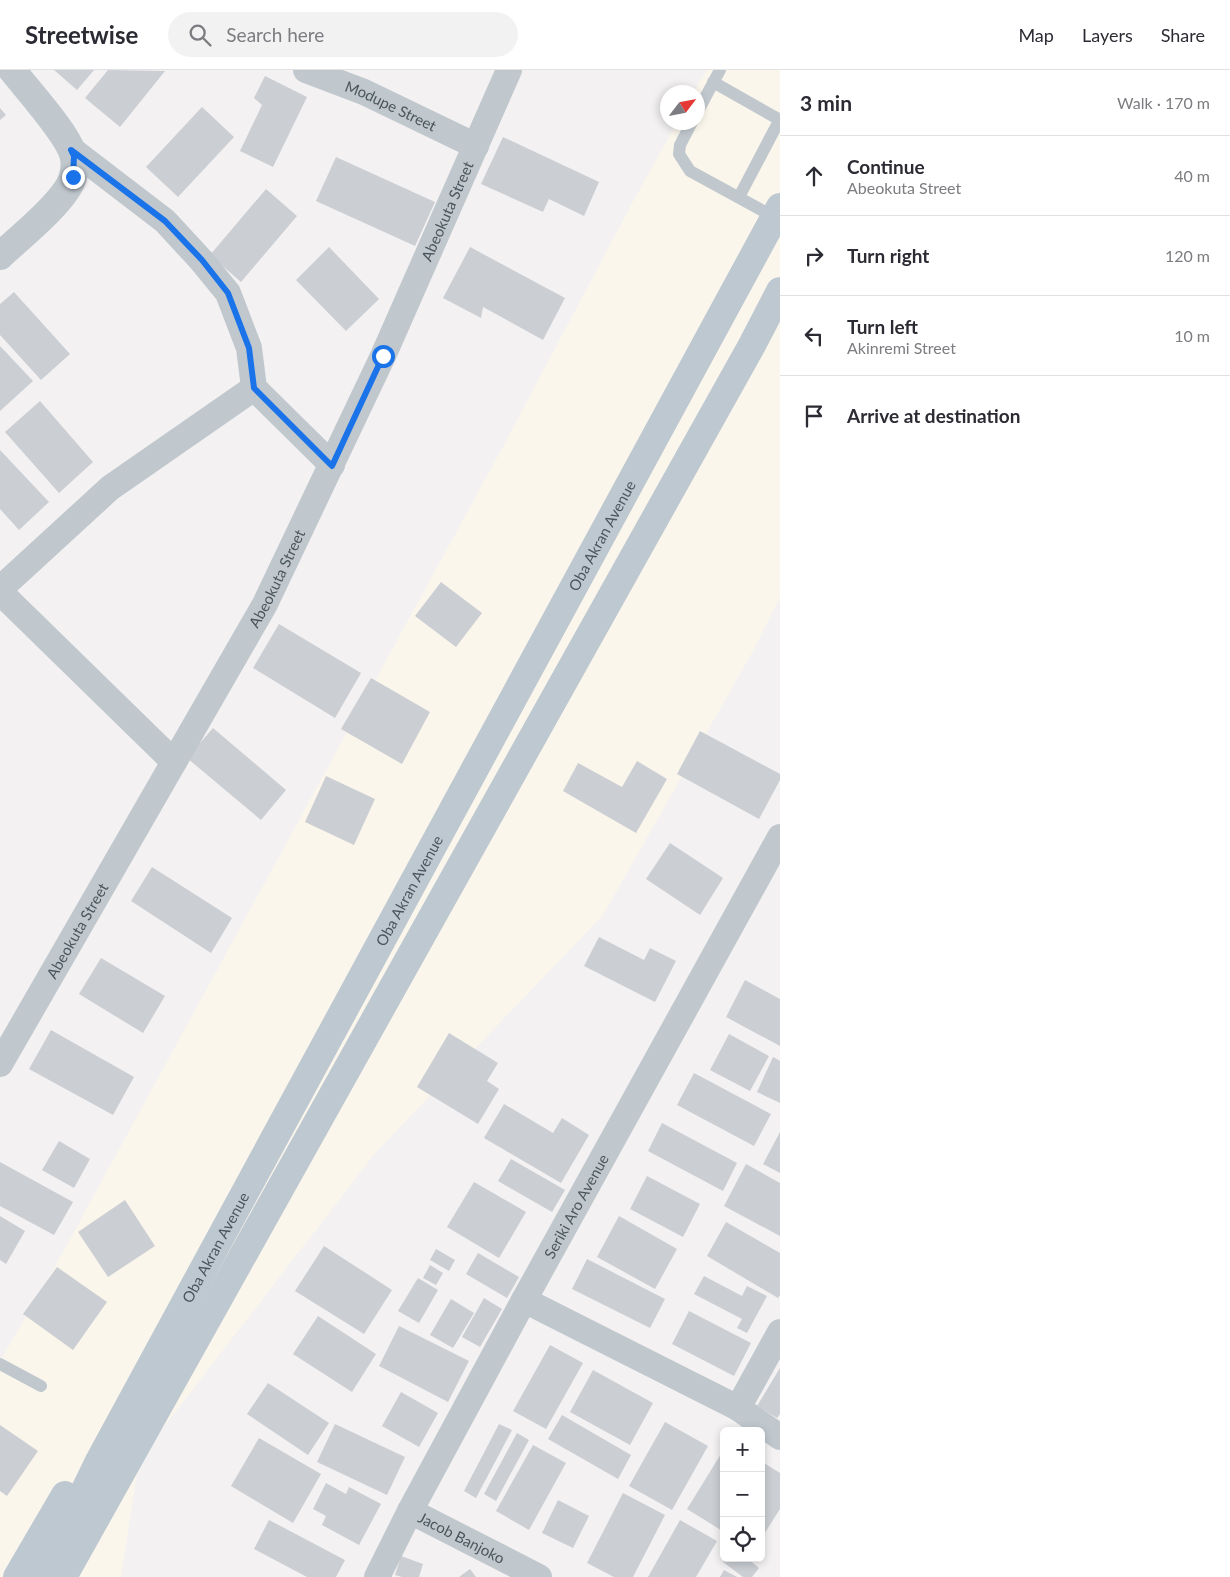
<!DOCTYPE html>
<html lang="en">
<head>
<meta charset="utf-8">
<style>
  :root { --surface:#fff; --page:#f2f2f3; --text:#2b2b33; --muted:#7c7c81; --line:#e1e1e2 }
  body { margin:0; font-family:Lato,sans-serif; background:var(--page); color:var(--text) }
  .controls { position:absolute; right:15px; bottom:15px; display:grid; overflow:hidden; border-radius:8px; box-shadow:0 2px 8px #0003 }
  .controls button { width:45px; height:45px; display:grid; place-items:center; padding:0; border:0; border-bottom:1px solid var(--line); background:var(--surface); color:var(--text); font:25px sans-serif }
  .compass { position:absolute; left:660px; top:15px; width:45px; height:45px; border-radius:50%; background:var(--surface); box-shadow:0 2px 8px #0003; rotate:58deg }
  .stop { position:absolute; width:15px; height:15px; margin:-11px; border:4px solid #1a73e8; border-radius:50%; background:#fff }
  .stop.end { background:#1a73e8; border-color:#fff; box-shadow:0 1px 5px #0008 }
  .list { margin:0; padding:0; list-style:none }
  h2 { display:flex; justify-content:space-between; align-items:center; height:65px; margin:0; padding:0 20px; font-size:21px }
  h2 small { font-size:16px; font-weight:400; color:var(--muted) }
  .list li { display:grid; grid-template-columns:32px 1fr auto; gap:15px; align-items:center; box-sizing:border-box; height:80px; padding:0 20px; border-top:1px solid var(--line) }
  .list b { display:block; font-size:19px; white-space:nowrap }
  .list p { margin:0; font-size:16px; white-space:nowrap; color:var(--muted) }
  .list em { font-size:16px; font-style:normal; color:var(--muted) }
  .icon { flex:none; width:28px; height:28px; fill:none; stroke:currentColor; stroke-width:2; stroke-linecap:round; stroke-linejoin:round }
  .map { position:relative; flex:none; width:780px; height:1507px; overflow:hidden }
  header { display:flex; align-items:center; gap:30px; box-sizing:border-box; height:70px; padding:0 25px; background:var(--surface); border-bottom:1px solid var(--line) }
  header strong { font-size:24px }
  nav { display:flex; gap:28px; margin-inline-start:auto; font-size:18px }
  .search { width:350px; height:45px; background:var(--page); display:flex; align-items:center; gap:12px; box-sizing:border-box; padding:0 18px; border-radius:28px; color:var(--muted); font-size:19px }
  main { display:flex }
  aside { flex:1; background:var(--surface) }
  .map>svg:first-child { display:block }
  .commercial { fill:#fbf6ec }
  .building { fill:#cbced3 }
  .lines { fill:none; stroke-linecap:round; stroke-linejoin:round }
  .service { stroke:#c0c8ce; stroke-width:12 }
  .minor { stroke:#c0c8ce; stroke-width:26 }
  .tertiary { stroke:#c0c8ce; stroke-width:28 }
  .secondary { stroke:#bec8d1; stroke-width:28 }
  .route { stroke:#1a73e8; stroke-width:6 }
  .labels { text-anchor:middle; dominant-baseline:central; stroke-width:4; stroke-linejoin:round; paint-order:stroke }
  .street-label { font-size:15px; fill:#4a555d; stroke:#fff }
</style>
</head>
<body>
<header>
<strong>Streetwise</strong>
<div class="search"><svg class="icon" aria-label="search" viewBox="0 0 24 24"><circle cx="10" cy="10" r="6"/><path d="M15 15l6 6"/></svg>Search here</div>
<nav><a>Map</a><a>Layers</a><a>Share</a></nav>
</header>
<main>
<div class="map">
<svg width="780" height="1507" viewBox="0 0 780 1507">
  <rect width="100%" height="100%" fill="#f3f1f1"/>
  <path class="commercial" d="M 707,0 L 780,0 L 780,527 L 753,581 L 603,845 L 376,1082 L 139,1389 L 121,1507 L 0,1507 L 0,1291 L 51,1204 L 505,373 L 637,124 L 677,53 L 698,52 L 698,22 L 694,22 Z"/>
  <path class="building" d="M 54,0 L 94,0 L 77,20 Z
    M 108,0 L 165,1 L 120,57 L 85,28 Z
    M 265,6 L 307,27 L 273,97 L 240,81 L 262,35 L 254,28 Z
    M 202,37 L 234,67 L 178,127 L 146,97 Z
    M 0,38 L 6,45 L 0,50 Z
    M 503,67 L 599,112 L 584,146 L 549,129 L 543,142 L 481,114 Z
    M 336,87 L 435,132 L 415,176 L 316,131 Z
    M 266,119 L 297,146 L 241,212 L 210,185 Z
    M 329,177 L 379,229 L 346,261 L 296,210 Z
    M 470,177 L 565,228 L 543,270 L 483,237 L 481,248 L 443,228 Z
    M 14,222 L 70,284 L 41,310 L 0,265 L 0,234 Z
    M 0,276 L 33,311 L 0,341 Z
    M 40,331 L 93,392 L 59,423 L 5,362 Z
    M 0,380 L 49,432 L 19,460 L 0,439 Z
    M 441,512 L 482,543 L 456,577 L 415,546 Z
    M 279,554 L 361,603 L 335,648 L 253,598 Z
    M 371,608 L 430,642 L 402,694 L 341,659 Z
    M 213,658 L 286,720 L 261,750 L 187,688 Z
    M 700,661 L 780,704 L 780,710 L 759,749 L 677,704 Z
    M 637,691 L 667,709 L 636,763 L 563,721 L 578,693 L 622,717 Z
    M 326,706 L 375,729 L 354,775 L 305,752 Z
    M 670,773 L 723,808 L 700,845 L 646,809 Z
    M 152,797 L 232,848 L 211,883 L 131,831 Z
    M 599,867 L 644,890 L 650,878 L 676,891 L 655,932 L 584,896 Z
    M 101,888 L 165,926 L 143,963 L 79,924 Z
    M 745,910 L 780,929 L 780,976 L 726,947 Z
    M 51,960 L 134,1007 L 113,1045 L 29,999 Z
    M 449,963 L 498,993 L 487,1011 L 499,1019 L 478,1054 L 417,1017 Z
    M 729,964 L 769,986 L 750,1021 L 710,1000 Z
    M 773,987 L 780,991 L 780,1033 L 757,1022 Z
    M 694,1003 L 771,1044 L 754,1076 L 677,1035 Z
    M 504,1034 L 553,1063 L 562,1048 L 589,1065 L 561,1113 L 484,1068 Z
    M 662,1053 L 737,1093 L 723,1121 L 648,1081 Z
    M 780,1062 L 780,1103 L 763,1094 Z
    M 59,1071 L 90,1089 L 74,1118 L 42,1100 Z
    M 511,1089 L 565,1120 L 552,1142 L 498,1111 Z
    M 0,1092 L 73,1132 L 54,1165 L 0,1136 Z
    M 746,1094 L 780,1113 L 780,1166 L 724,1136 Z
    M 647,1106 L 700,1134 L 683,1167 L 630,1139 Z
    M 474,1112 L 526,1142 L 499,1188 L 447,1157 Z
    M 125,1130 L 155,1176 L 108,1207 L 78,1162 Z
    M 0,1146 L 25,1161 L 6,1194 L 0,1190 Z
    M 619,1146 L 677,1179 L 655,1219 L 597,1187 Z
    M 726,1152 L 780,1183 L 780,1225 L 778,1228 L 707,1186 Z
    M 324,1176 L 392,1220 L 364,1264 L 295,1221 Z
    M 436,1179 L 455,1190 L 449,1201 L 430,1190 Z
    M 478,1183 L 519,1207 L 507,1228 L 466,1204 Z
    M 587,1189 L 665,1229 L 650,1258 L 572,1219 Z
    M 430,1195 L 443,1203 L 436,1215 L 423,1208 Z
    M 57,1197 L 107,1232 L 73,1280 L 23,1244 Z
    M 704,1206 L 742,1226 L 747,1216 L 767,1226 L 747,1263 L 737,1258 L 742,1249 L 694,1224 Z
    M 418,1208 L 438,1220 L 419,1253 L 398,1241 Z
    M 484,1228 L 502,1239 L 480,1277 L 462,1267 Z
    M 451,1229 L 474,1243 L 453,1278 L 430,1265 Z
    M 689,1241 L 751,1273 L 734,1306 L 672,1274 Z
    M 318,1246 L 376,1284 L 352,1322 L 293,1284 Z
    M 399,1256 L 469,1291 L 448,1332 L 379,1296 Z
    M 550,1275 L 583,1293 L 546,1359 L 513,1341 Z
    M 780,1298 L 780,1344 L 777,1348 L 757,1336 Z
    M 593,1300 L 653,1333 L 630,1375 L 570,1342 Z
    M 268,1313 L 329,1353 L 308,1385 L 247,1344 Z
    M 401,1322 L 438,1343 L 419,1377 L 382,1356 Z
    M 562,1345 L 631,1385 L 618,1409 L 548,1369 Z
    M 665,1352 L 708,1376 L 672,1440 L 629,1416 Z
    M 335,1354 L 405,1387 L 387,1425 L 317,1392 Z
    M 499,1354 L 512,1360 L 476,1428 L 464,1421 Z
    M 0,1355 L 38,1381 L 7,1426 L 0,1421 Z
    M 517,1363 L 529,1370 L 496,1431 L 484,1424 Z
    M 259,1368 L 321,1404 L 293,1453 L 231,1416 Z
    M 533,1375 L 566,1393 L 529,1460 L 496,1441 Z
    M 724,1379 L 724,1462 L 687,1439 Z
    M 761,1391 L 780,1403 L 780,1439 L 761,1469 Z
    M 326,1413 L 346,1424 L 349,1417 L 381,1434 L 359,1475 L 322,1455 L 326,1446 L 313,1439 Z
    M 623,1423 L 665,1445 L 633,1507 L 614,1507 L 587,1493 Z
    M 558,1430 L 589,1446 L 573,1478 L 542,1463 Z
    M 269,1450 L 345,1490 L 336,1507 L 307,1507 L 254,1479 Z
    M 680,1450 L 717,1471 L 696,1507 L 648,1507 Z
    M 401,1486 L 423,1494 L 419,1507 L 402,1507 L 395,1505 Z
    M 725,1488 L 747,1488 L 759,1498 L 752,1507 L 743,1507 L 723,1492 Z
    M 470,1499 L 476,1507 L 459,1507 Z
    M 724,1500 L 737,1507 L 720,1507 Z"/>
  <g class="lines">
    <path class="service" d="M 713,12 L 780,50
      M 698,41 L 720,0
      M 692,52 L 680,75 L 679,84 L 690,101 L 778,149
      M 739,127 L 780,49
      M 0,1294 L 41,1316"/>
    <g class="minor">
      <path id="s1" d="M 306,0 L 364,22 L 476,76"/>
      <path d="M 71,79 L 165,151 L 201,190 L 228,223 L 249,278 L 254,318"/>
      <path d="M 0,519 L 110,418 L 254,318 L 332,395"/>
      <path d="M 0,522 L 174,692"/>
      <path id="s2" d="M 0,994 L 265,534 L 383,286 L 509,0"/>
      <path d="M 524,1230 L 738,1338 L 780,1367"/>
      <path d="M 738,1338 L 780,1262"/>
      <path id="s3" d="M 410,1441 L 539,1507"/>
      <path id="s4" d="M 377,1507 L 410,1441 L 524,1230 L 780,767"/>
    </g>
    <path class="tertiary" d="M 0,186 C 19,168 66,131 73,107 C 74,102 75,93 74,88 C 71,67 26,18 12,0"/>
    <g class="secondary">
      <path d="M 17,1507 L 65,1425"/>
      <path id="s5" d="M 43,1507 L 98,1393 L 780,137"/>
      <path d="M 63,1507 L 752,275 L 780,221"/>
    </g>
  </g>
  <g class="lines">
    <path class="route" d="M 73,107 L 74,86 L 71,80 L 165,151 L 202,190 L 228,223 L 249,278 L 254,318 L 332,396 L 383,286"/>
  </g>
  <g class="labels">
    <g class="street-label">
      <text stroke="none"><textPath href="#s1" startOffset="92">Modupe Street</textPath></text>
      <text stroke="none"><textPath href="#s2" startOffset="964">Abeokuta Street</textPath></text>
      <text stroke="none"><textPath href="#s5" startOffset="1182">Oba Akran Avenue</textPath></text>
      <text stroke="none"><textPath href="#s2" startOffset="559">Abeokuta Street</textPath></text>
      <text stroke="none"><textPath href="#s5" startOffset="778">Oba Akran Avenue</textPath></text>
      <text stroke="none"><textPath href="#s2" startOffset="154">Abeokuta Street</textPath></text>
      <text stroke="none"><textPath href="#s4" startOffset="421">Seriki Aro Avenue</textPath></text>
      <text stroke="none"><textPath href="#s5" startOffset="372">Oba Akran Avenue</textPath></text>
      <text stroke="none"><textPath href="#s3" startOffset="58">Jacob Banjoko</textPath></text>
    </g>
  </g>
</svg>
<div class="controls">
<button>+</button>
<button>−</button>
<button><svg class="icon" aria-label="locate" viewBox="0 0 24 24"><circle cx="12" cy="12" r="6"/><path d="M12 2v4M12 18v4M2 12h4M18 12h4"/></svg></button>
</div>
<svg class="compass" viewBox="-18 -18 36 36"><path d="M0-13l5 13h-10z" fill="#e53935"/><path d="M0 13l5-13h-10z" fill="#7c7c81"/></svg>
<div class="stop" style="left:383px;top:286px"></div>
<div class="stop end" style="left:73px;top:107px"></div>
</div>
<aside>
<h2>3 min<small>Walk · 170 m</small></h2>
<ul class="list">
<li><svg class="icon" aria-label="ahead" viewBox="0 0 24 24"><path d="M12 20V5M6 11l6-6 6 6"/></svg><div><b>Continue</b><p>Abeokuta Street</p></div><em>40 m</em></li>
<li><svg class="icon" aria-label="right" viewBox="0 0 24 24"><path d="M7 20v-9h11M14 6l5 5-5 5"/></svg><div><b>Turn right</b></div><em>120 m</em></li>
<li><svg class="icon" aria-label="left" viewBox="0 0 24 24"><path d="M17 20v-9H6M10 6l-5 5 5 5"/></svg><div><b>Turn left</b><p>Akinremi Street</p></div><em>10 m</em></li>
<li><svg class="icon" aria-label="arrive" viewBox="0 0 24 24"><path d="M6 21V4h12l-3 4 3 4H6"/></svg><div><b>Arrive at destination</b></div></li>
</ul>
</aside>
</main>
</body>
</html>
